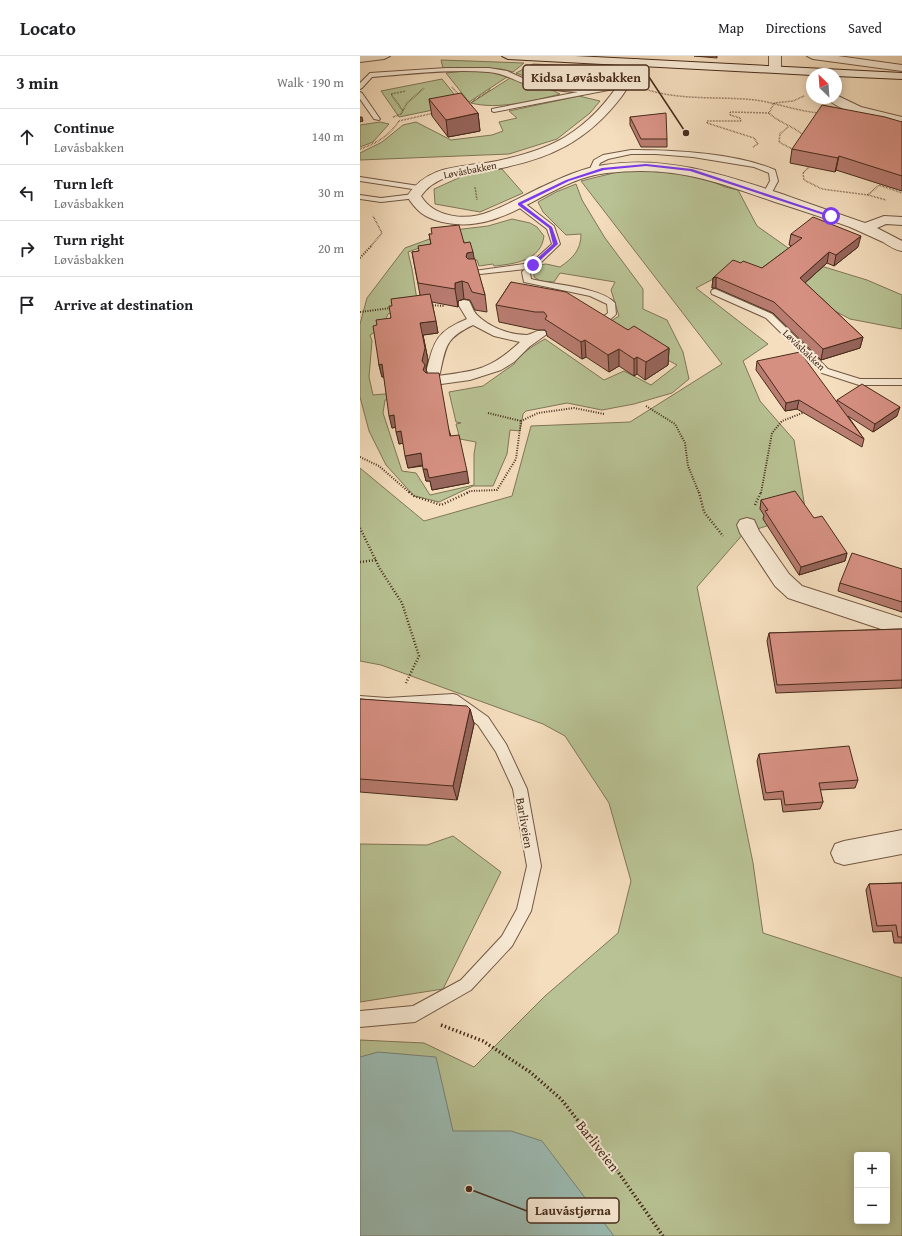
<!DOCTYPE html>
<html lang="en">
<head>
<meta charset="utf-8">
<style>
  :root { --surface:#fff; --page:#f2f2f2; --text:#202124; --muted:#757577; --line:#e0e0e0 }
  body { margin:0; font-family:"Gentium Book Plus",serif; background:var(--page); color:var(--text) }
  .controls { position:absolute; right:12px; bottom:12px; display:grid; overflow:hidden; border-radius:4px; box-shadow:0 2px 10px #0003 }
  .controls button { width:36px; height:36px; display:grid; place-items:center; padding:0; border:0; border-bottom:1px solid var(--line); background:var(--surface); color:var(--text); font:20px sans-serif }
  .compass { position:absolute; left:446px; top:12px; width:36px; height:36px; border-radius:50%; background:var(--surface); box-shadow:0 2px 10px #0003; rotate:335deg }
  .stop { position:absolute; width:12px; height:12px; margin:-9px; border:3px solid #7c3aed; border-radius:50%; background:#fff }
  .stop.end { background:#7c3aed; border-color:#fff; box-shadow:0 1px 4px #0008 }
  .list { margin:0; padding:0; list-style:none }
  h2 { display:flex; justify-content:space-between; align-items:center; height:52px; margin:0; padding:0 16px; font-size:17px }
  h2 small { font-size:13px; font-weight:400; color:var(--muted) }
  .list li { display:grid; grid-template-columns:26px 1fr auto; gap:12px; align-items:center; box-sizing:border-box; height:56px; padding:0 16px; border-top:1px solid var(--line) }
  .list b { display:block; font-size:15px; white-space:nowrap }
  .list p { margin:0; font-size:13px; white-space:nowrap; color:var(--muted) }
  .list em { font-size:13px; font-style:normal; color:var(--muted) }
  .icon { flex:none; width:22px; height:22px; fill:none; stroke:currentColor; stroke-width:2; stroke-linecap:round; stroke-linejoin:round }
  .map { position:relative; flex:none; width:542px; height:1180px; overflow:hidden }
  header { display:flex; align-items:center; gap:24px; box-sizing:border-box; height:56px; padding:0 20px; background:var(--surface); border-bottom:1px solid var(--line) }
  header strong { font-size:19px }
  nav { display:flex; gap:22px; margin-inline-start:auto; font-size:14px }
  main { display:flex }
  aside { flex:1; background:var(--surface) }
  .map>svg:first-child { display:block }
  .green { fill:#b8c294; stroke:#807657; fill-rule:evenodd }
  .water { fill:#9cbcb4; stroke:#7a8276 }
  .lines { fill:none; stroke-linecap:round; stroke-linejoin:round }
  .service-casing { stroke:#725843; stroke-width:2 }
  .pedestrian-casing { stroke:#725843; stroke-width:2 }
  .minor-casing { stroke:#725843; stroke-width:2 }
  .tertiary-casing { stroke:#725843; stroke-width:2 }
  .secondary-casing { stroke:#472b1a; stroke-width:2 }
  .path-far3 { stroke:#472b1a; stroke-width:1.5; stroke-dasharray:0.5 1; stroke-linecap:butt }
  .path-far2 { stroke:#472b1a; stroke-width:2; stroke-dasharray:1 1.5; stroke-linecap:butt }
  .path-far1 { stroke:#472b1a; stroke-width:2.5; stroke-dasharray:1 2; stroke-linecap:butt }
  .path { stroke:#472b1a; stroke-width:3.5; stroke-dasharray:1.5 2.5; stroke-linecap:butt }
  .service { fill:#f8ead5; fill-rule:evenodd }
  .pedestrian { fill:#f8ead5; fill-rule:evenodd }
  .minor { fill:#f8ead5; fill-rule:evenodd }
  .tertiary { fill:#f8ead5; fill-rule:evenodd }
  .secondary { fill:#f8ead5; fill-rule:evenodd }
  .wall { fill:#b87c70; stroke:#472b1a }
  .shaded-wall { fill:#96655b; stroke:#472b1a }
  .building { fill:#d69082; stroke:#472b1a }
  .route { fill:#7c3aed }
  .labels { text-anchor:middle; dominant-baseline:central; stroke-width:4; stroke-linejoin:round; paint-order:stroke }
  .far-street-label { font-size:10px; fill:#472b1a; stroke:#f8ead5 }
  .street-label { font-size:12px; fill:#472b1a; stroke:#f8ead5 }
  .near-street-label { font-size:14px; fill:#472b1a; stroke:#f8ead5 }
  .leader { fill:none; stroke:#472b1a; stroke-width:1.5 }
  .callout-dot { fill:#472b1a; stroke:#f8ead5; stroke-width:1.5 }
  .callout { fill:#f8ead5; stroke:#472b1a; stroke-width:1.5 }
  .callout-label { font-size:13px; text-anchor:middle; font-weight:bold; fill:#472b1a }
</style>
</head>
<body>
<header>
<strong>Locato</strong>
<nav><a>Map</a><a>Directions</a><a>Saved</a></nav>
</header>
<main>
<aside>
<h2>3 min<small>Walk · 190 m</small></h2>
<ul class="list">
<li><svg class="icon" aria-label="ahead" viewBox="0 0 24 24"><path d="M12 20V5M6 11l6-6 6 6"/></svg><div><b>Continue</b><p>Løvåsbakken</p></div><em>140 m</em></li>
<li><svg class="icon" aria-label="left" viewBox="0 0 24 24"><path d="M17 20v-9H6M10 6l-5 5 5 5"/></svg><div><b>Turn left</b><p>Løvåsbakken</p></div><em>30 m</em></li>
<li><svg class="icon" aria-label="right" viewBox="0 0 24 24"><path d="M7 20v-9h11M14 6l5 5-5 5"/></svg><div><b>Turn right</b><p>Løvåsbakken</p></div><em>20 m</em></li>
<li><svg class="icon" aria-label="arrive" viewBox="0 0 24 24"><path d="M6 21V4h12l-3 4 3 4H6"/></svg><div><b>Arrive at destination</b></div></li>
</ul>
</aside>
<div class="map">
<svg width="542" height="1180" viewBox="0 0 542 1180">
  <rect width="100%" height="100%" fill="#f5debe"/>
  <filter id="stains"><feTurbulence type="fractalNoise" baseFrequency=".005" numOctaves="4"/><feColorMatrix values="0 0 0 0 .2 0 0 0 0 .09 0 0 0 0 .02 0 0 0 .5 -.17"/></filter>
  <radialGradient id="worn" r=".72"><stop offset=".6" stop-color="#630" stop-opacity="0"/><stop offset="1" stop-color="#630" stop-opacity=".3"/></radialGradient>
  <path class="green" d="M 81,4 L 164,7 L 153,16 L 141,13 L 83,12 Z
    M 173,8 L 242,11 L 253,17 L 255,23 L 226,31 L 189,30 L 156,17 Z
    M 105,15 L 135,16 L 147,21 L 109,46 L 86,17 Z
    M 150,22 L 194,35 L 200,38 C 173,45 138,54 111,47 Z
    M 82,23 L 102,48 L 39,61 L 21,35 Z
    M 219,40 L 240,45 L 230,57 L 197,83 L 149,98 L 0,104 L 0,97 L 22,86 L 43,69 L 56,66 L 91,84 L 132,79 L 143,75 L 139,66 L 157,62 L 149,55 Z
    M 20,66 L 29,68 L 13,86 L 0,91 L 0,69 Z
    M 286,109 L 349,124 L 365,131 L 378,134 L 397,170 L 448,206 L 507,224 L 542,239 L 542,273 L 490,263 L 384,207 L 336,232 L 408,288 L 383,305 L 400,345 L 434,384 L 446,458 L 384,477 L 337,531 L 393,807 L 403,877 L 542,922 L 542,1180 L 133,1180 L 0,1048 L 0,984 L 64,987 L 114,1011 L 185,940 L 258,877 L 271,825 L 249,747 L 205,680 L 183,668 L 21,609 L 0,605 L 0,412 L 64,465 L 152,440 L 171,370 L 270,366 L 362,308 L 221,125 ZM 497,1099 L 527,1099 L 527,1165 L 497,1165 Z
    M 142,113 L 163,137 L 120,156 L 75,148 L 74,133 L 103,120 Z
    M 216,128 L 222,144 L 245,182 L 283,233 L 283,253 L 307,264 L 323,296 L 329,323 L 312,337 L 274,348 L 242,354 L 207,347 L 166,355 L 163,358 L 160,375 L 150,374 L 147,398 L 133,430 L 113,430 L 79,446 L 54,440 L 26,409 L 9,375 L 0,341 L 0,268 L 7,242 L 45,192 L 94,174 L 128,170 L 152,163 L 170,167 L 177,171 L 184,180 C 181,205 154,208 134,210 L 133,208 L 119,210 L 117,204 L 101,206 L 109,201 L 105,186 L 79,185 L 48,196 L 52,213 L 58,250 L 28,258 C 24,268 20,274 10,279 L 12,285 L 9,321 L 13,339 L 36,337 L 38,342 L 25,344 L 23,357 L 42,415 L 56,417 L 70,439 L 114,429 L 114,398 L 116,386 L 100,383 L 96,368 L 101,367 L 96,366 L 89,336 L 123,330 L 154,308 C 158,299 176,288 185,283 L 244,324 L 264,315 L 291,329 L 317,309 L 243,270 L 259,260 L 251,234 L 255,226 L 200,217 L 194,226 L 180,225 L 174,221 L 174,215 L 179,209 L 186,208 L 200,211 C 213,202 221,194 221,178 L 206,179 L 183,156 L 178,146 L 196,136 Z
    M 93,780 L 141,816 L 83,933 L 0,946 L 0,788 L 67,789 Z"/>
  <path class="water" d="M 18,996 L 76,1001 L 93,1075 L 151,1075 L 182,1085 L 254,1180 L 0,1180 L 0,1001 Z"/>
  <g class="lines">
    <defs>
      <path id="service" d="M 86,12 L 129,12 L 147,15 L 169,25 L 189,30 L 232,33 L 264,27 L 267,29 L 264,31 L 134,56 L 132,55 L 132,53 L 218,36 C 200,35 183,33 166,28 C 153,24 143,17 128,16 C 90,13 50,18 12,21 L 2,32 L 0,33 L 0,27 L 10,17 Z
        M 0,36 L 2,37 L 20,63 L 19,64 L 14,63 L 0,43 Z
        M 271,94 C 314,94 376,97 415,114 L 418,125 L 410,140 L 407,140 L 403,138 L 410,125 L 409,117 L 394,111 L 333,101 L 296,98 L 271,98 L 248,103 L 240,107 L 236,117 L 233,117 L 229,115 L 234,104 L 243,99 Z
        M 0,121 L 59,130 L 63,132 L 59,134 L 0,125 Z
        M 54,138 L 58,140 L 57,142 L 21,146 L 0,143 L 0,139 L 21,142 Z
        M 157,146 L 163,146 L 194,170 L 200,188 L 170,217 L 171,223 C 192,229 241,231 255,247 L 256,258 C 252,263 244,268 238,267 L 237,265 L 248,257 L 247,248 L 230,240 L 164,226 L 162,216 L 165,213 L 111,219 L 110,217 L 111,215 L 114,215 L 171,207 L 192,188 L 187,173 L 157,150 Z
        M 355,233 L 412,258 L 468,313 L 500,323 L 542,323 L 542,329 L 499,329 L 462,317 L 406,262 L 352,238 L 351,236 L 352,234 Z
        M 93,638 L 97,639 L 128,661 L 146,688 L 167,733 L 181,810 L 171,855 L 152,890 L 111,934 L 55,966 L 0,971 L 0,955 L 53,950 L 101,924 L 142,880 L 157,853 L 167,810 L 153,733 L 136,696 L 118,669 L 91,648 L 27,652 L 0,650 L 0,640 L 27,642 Z"/>
      <path id="pedestrian" d="M 104,244 L 109,245 C 112,250 113,255 117,259 C 129,271 149,279 167,279 C 173,278 177,273 185,275 L 187,278 L 169,291 L 154,306 L 141,314 L 110,324 L 74,329 L 69,328 L 67,325 L 69,322 L 72,321 L 68,320 L 66,317 C 74,286 75,276 107,263 L 98,248 L 99,245 ZM 113,269 L 134,280 L 160,286 C 130,314 116,315 77,320 L 80,317 C 86,289 86,282 113,269 Z"/>
      <path id="minor" d="M 409,0 L 421,0 L 421,13 L 419,15 L 411,15 L 409,13 Z
        M 447,0 L 478,0 L 542,9 L 542,15 L 453,3 Z
        M 276,3 L 280,4 L 282,6 C 277,19 269,29 262,40 C 228,85 190,103 136,113 C 109,118 79,115 61,140 C 74,162 107,165 129,156 C 148,149 166,138 184,130 C 203,121 223,112 244,109 C 306,99 364,119 422,138 C 449,148 477,157 505,167 L 524,160 L 542,161 L 542,169 L 526,168 L 517,172 L 542,185 L 542,195 C 535,194 529,190 523,186 C 512,181 501,176 490,171 C 465,162 440,154 415,146 C 355,125 313,109 247,117 C 188,123 145,181 82,166 C 65,162 56,155 47,140 C 70,107 101,112 137,105 C 160,100 185,93 205,81 C 230,66 249,44 264,20 C 267,15 269,9 272,4 Z
        M 476,39 L 501,51 L 542,61 L 542,69 C 524,64 477,56 467,42 L 476,42 Z
        M 387,462 L 394,464 L 399,475 L 429,518 L 442,530 L 542,562 L 542,580 L 428,542 L 415,530 L 380,477 L 377,469 L 380,464 Z
        M 542,774 L 542,798 L 484,809 L 475,806 L 471,797 L 475,788 L 484,785 Z"/>
      <path id="tertiary" d="M 0,0 L 30,0 L 24,3 L 0,6 Z"/>
      <path id="secondary" d="M 142,0 L 215,0 L 542,17 L 542,23 L 476,20 L 476,18 L 452,19 L 148,3 Z"/>
    </defs>
    <use href="#service" class="service-casing"/>
    <use href="#pedestrian" class="pedestrian-casing"/>
    <use href="#minor" class="minor-casing"/>
    <use href="#tertiary" class="tertiary-casing"/>
    <use href="#secondary" class="secondary-casing"/>
    <path class="path-far3" d="M 92,31 L 99,39
      M 285,33 C 321,45 358,40 395,44 C 417,47 437,55 459,57
      M 444,40 L 433,45 L 414,47 L 409,57 C 419,67 434,70 444,80
      M 107,49 L 131,33
      M 43,55 L 31,38 L 46,35
      M 33,61 L 41,58 L 47,47 L 64,32
      M 428,71 L 420,78 L 419,86 L 434,94
      M 393,91 L 398,88 L 394,82 L 347,67 L 347,65 L 381,65 L 380,62 L 370,59 L 370,56 L 409,57
      M 0,93 C 17,87 29,80 39,65 L 74,57
      M 449,111 L 443,117 L 444,124 L 462,133 L 508,139 L 526,144
      M 115,131 L 117,144
      M 508,139 L 519,129 L 542,137
      M 11,190 L 22,177 L 13,160"/>
    <path class="path-far2" d="M 0,202 L 12,189
      M 70,249 L 85,250
      M 0,256 L 31,252
      M 286,350 L 315,368 L 325,387 L 328,410 L 339,437
      M 128,357 L 161,365
      M 0,401 L 19,410 L 50,437
      M 107,437 L 110,435 L 137,434 L 156,403 L 161,365 L 178,357 L 214,352 L 244,358
      M 401,437 L 412,377 L 422,365 L 445,356"/>
    <path class="path-far1" d="M 49,436 L 54,440 L 81,449 L 109,436
      M 339,436 L 344,456 L 363,480
      M 395,449 L 401,436
      M 0,472 L 20,513 L 42,547 L 59,600 L 46,627
      M 0,506 L 16,504"/>
    <path class="path" d="M 81,969 L 123,985 L 170,1016 L 201,1043 L 256,1113 L 303,1180"/>
    <use href="#service" class="service"/>
    <use href="#pedestrian" class="pedestrian"/>
    <use href="#minor" class="minor"/>
    <use href="#tertiary" class="tertiary"/>
    <use href="#secondary" class="secondary"/>
  </g>
  <path class="wall" d="M 334,0 L 357,0 L 357,2 Z
    M 69,43 L 118,57 L 120,75 L 88,81 L 72,60 Z
    M 270,61 L 307,83 L 307,91 L 281,91 L 270,69 Z
    M 542,66 L 542,135 L 476,114 L 475,116 L 430,107 L 432,93 Z
    M 69,178 L 104,187 L 114,203 L 125,239 L 127,256 L 115,254 L 110,244 L 104,243 L 98,245 L 98,251 L 72,246 L 78,277 L 63,279 L 68,304 L 66,312 L 67,317 L 109,427 L 72,434 L 70,425 L 66,425 L 63,410 L 48,412 L 43,387 L 39,388 L 36,371 L 32,372 L 24,321 L 22,321 L 19,309 L 17,269 L 31,262 L 32,250 L 60,239 L 52,196 L 59,195 L 71,188 Z
    M 431,178 L 498,191 L 474,210 L 467,207 L 445,227 L 503,281 L 500,292 L 461,304 L 413,257 L 356,232 L 352,232 L 353,222 L 402,212 L 432,190 L 429,189 Z
    M 151,226 L 268,274 L 309,292 L 308,309 L 285,324 L 277,318 L 274,320 L 259,310 L 249,316 L 226,301 L 222,303 L 187,280 L 186,275 L 185,274 L 177,274 L 139,266 L 136,249 Z
    M 397,305 L 477,346 L 477,344 L 537,360 L 513,376 L 488,360 L 504,383 L 502,391 L 437,353 L 425,355 L 396,314 Z
    M 401,444 L 454,462 L 487,497 L 485,505 L 439,519 L 403,463 L 404,459 L 400,453 Z
    M 542,513 L 542,556 L 478,535 L 480,527 Z
    M 542,573 L 542,632 L 416,637 L 407,585 L 409,577 Z
    M 0,643 L 110,653 L 114,668 L 97,744 L 0,736 Z
    M 399,698 L 498,724 L 495,732 L 460,734 L 463,746 L 460,753 L 423,756 L 421,743 L 404,744 L 397,705 Z
    M 542,827 L 542,887 L 534,887 L 532,875 L 513,876 L 506,834 L 509,828 Z"/>
  <path class="shaded-wall" d="M 118,57 L 120,75 L 88,81 L 86,64 Z
    M 0,61 L 2,61 L 3,65 L 0,66 Z
    M 479,100 L 476,114 L 475,116 L 478,102 Z
    M 501,180 L 498,191 L 474,210 L 476,199 Z
    M 113,196 L 116,213 L 106,201 L 107,197 Z
    M 469,196 L 467,207 L 438,233 L 440,222 Z
    M 356,221 L 356,232 L 352,232 L 353,222 Z
    M 102,225 L 104,243 L 98,245 L 98,251 L 95,233 L 95,227 Z
    M 76,265 L 78,277 L 63,279 L 68,304 L 66,312 L 68,321 L 63,314 L 62,305 L 60,267 Z
    M 503,281 L 500,292 L 461,304 L 463,293 Z
    M 225,284 L 226,301 L 222,303 L 221,286 Z
    M 309,292 L 308,309 L 285,324 L 286,306 Z
    M 259,293 L 259,310 L 249,316 L 248,299 Z
    M 277,301 L 277,318 L 274,320 L 274,303 Z
    M 22,308 L 25,320 L 22,321 L 19,309 Z
    M 439,344 L 437,353 L 425,355 L 426,347 Z
    M 540,351 L 537,360 L 513,376 L 515,368 Z
    M 34,359 L 37,371 L 32,372 L 29,360 Z
    M 41,375 L 44,387 L 39,388 L 36,376 Z
    M 61,397 L 63,409 L 48,412 L 45,400 Z
    M 63,413 L 67,413 L 107,415 L 109,427 L 72,434 L 70,425 L 66,425 Z
    M 487,497 L 485,505 L 439,519 L 441,511 Z
    M 110,653 L 114,668 L 97,744 L 93,730 Z"/>
  <path class="building" d="M 101,37 L 118,57 L 86,64 L 69,43 Z
    M 462,49 L 525,61 L 542,66 L 542,120 L 479,100 L 478,102 L 432,93 Z
    M 306,57 L 307,83 L 281,83 L 270,61 Z
    M 453,161 L 501,180 L 476,199 L 469,196 L 440,222 L 503,281 L 463,293 L 414,246 L 356,221 L 353,222 L 373,204 L 381,207 L 383,205 L 402,212 L 442,182 L 431,178 Z
    M 99,169 L 104,187 L 110,186 L 113,196 L 107,197 L 106,201 L 108,203 L 115,203 L 125,239 L 112,236 L 108,227 L 102,225 L 95,227 L 95,233 L 58,227 L 52,196 L 59,195 L 58,190 L 71,188 L 69,178 L 72,178 L 71,172 Z
    M 151,226 L 206,236 L 268,274 L 274,270 L 309,292 L 286,306 L 277,301 L 274,303 L 259,293 L 248,299 L 225,284 L 221,286 L 185,263 L 187,260 L 184,256 L 175,256 L 136,249 Z
    M 70,238 L 76,265 L 60,267 L 65,292 L 62,305 L 65,309 L 63,314 L 66,317 L 79,317 L 90,380 L 99,379 L 107,415 L 69,422 L 67,413 L 63,413 L 61,397 L 45,400 L 41,375 L 36,376 L 34,359 L 29,360 L 22,308 L 19,309 L 13,270 L 17,269 L 16,264 L 31,262 L 29,250 L 32,250 L 31,243 Z
    M 440,296 L 504,383 L 439,344 L 426,347 L 397,305 Z
    M 502,328 L 540,351 L 515,368 L 477,344 Z
    M 435,435 L 454,462 L 462,460 L 487,497 L 441,511 L 405,455 L 408,454 L 401,444 Z
    M 492,497 L 542,513 L 542,546 L 480,527 Z
    M 542,573 L 542,624 L 417,629 L 409,577 Z
    M 0,643 L 107,650 L 110,653 L 93,730 L 0,723 Z
    M 489,690 L 498,724 L 459,727 L 463,746 L 425,749 L 423,735 L 406,737 L 399,698 Z
    M 542,827 L 542,881 L 538,881 L 536,869 L 517,870 L 509,828 Z"/>
  <path class="route" d="M 286,108 L 332,113 L 473,160 L 470,161 L 330,115 L 286,110 L 244,114 L 209,125 L 162,148 L 192,171 L 198,188 L 174,210 L 171,210 L 171,208 L 193,188 L 189,172 L 158,149 L 158,147 L 206,124 L 242,112 Z"/>
  <g class="labels">
    <g class="far-street-label">
      <text transform="translate(110 114) rotate(-11)">Løvåsbakken</text>
      <text transform="translate(444 294) rotate(44)">Løvåsbakken</text>
    </g>
    <g class="street-label">
      <text transform="translate(165 767) rotate(80)">Barliveien</text>
    </g>
    <g class="near-street-label">
      <text transform="translate(238 1090) rotate(52)">Barliveien</text>
    </g>
  </g>
  <path class="leader" d="M326 77L289 21M109 1133L167 1155"/>
  <g class="callout-dot">
    <circle cx="326" cy="77" r="4"/>
    <circle cx="109" cy="1133" r="4"/>
  </g>
  <g class="callout">
    <rect x="163" y="9" width="126" height="25" rx="4"/>
    <rect x="167" y="1142" width="92" height="25" rx="4"/>
  </g>
  <g class="callout-label">
    <text x="226" y="26">Kidsa Løvåsbakken</text>
    <text x="213" y="1159">Lauvåstjørna</text>
  </g>
  <rect width="100%" height="100%" filter="url(#stains)"/>
  <rect width="100%" height="100%" fill="url(#worn)"/>
</svg>
<div class="controls">
<button>+</button>
<button>−</button>
</div>
<svg class="compass" viewBox="-18 -18 36 36"><path d="M0-13l5 13h-10z" fill="#e53935"/><path d="M0 13l5-13h-10z" fill="#757577"/></svg>
<div class="stop" style="left:471px;top:160px"></div>
<div class="stop end" style="left:173px;top:209px"></div>
</div>
</main>
</body>
</html>
